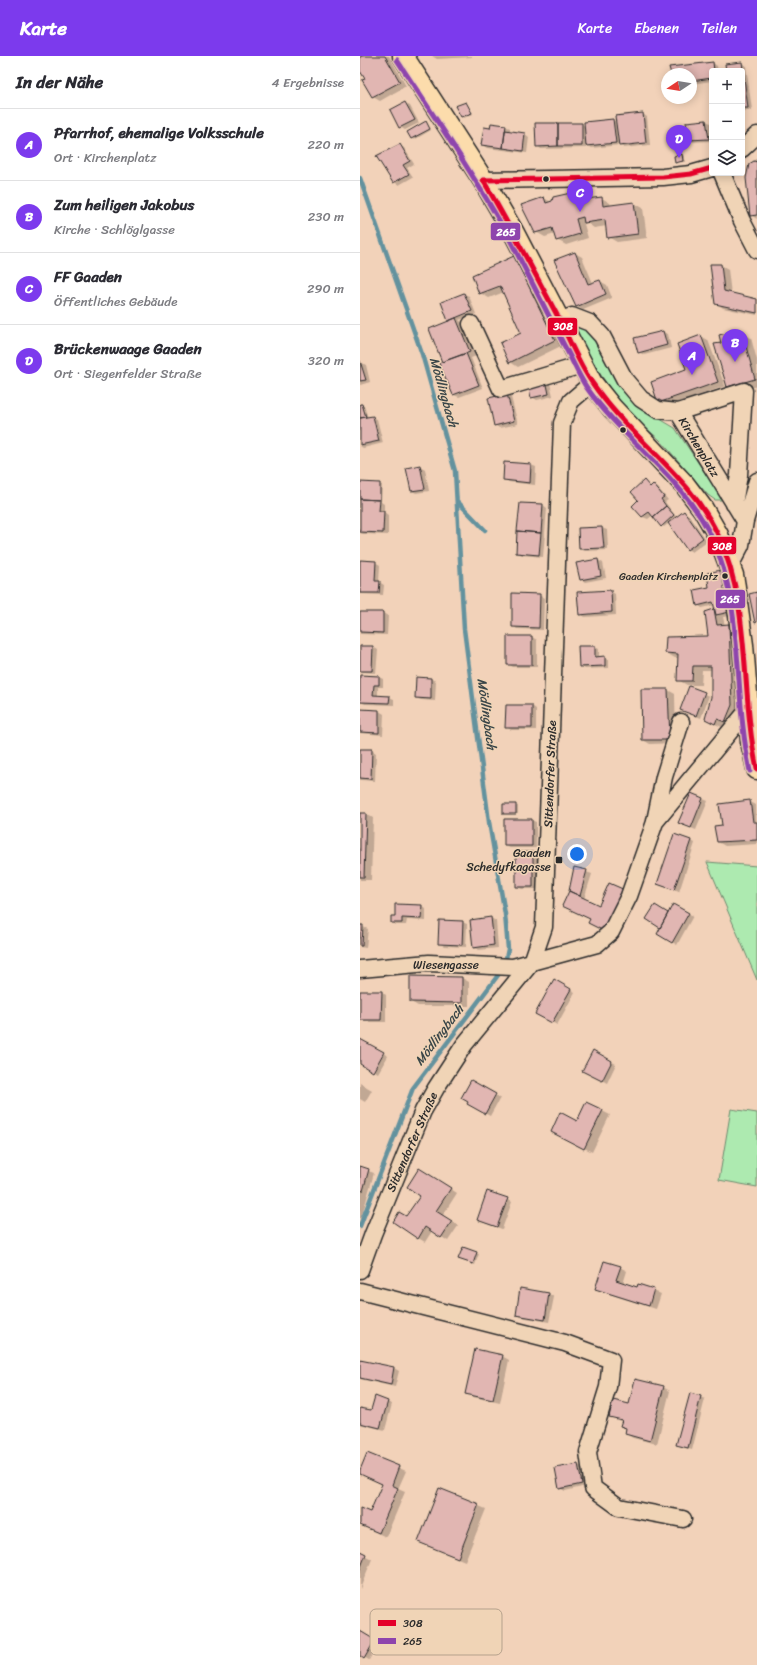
<!DOCTYPE html>
<html lang="de">
<head>
<meta charset="utf-8">
<style>
  :root { --surface:#fff; --page:#f7f7f7; --text:#2b2b33; --muted:#7c7c81; --line:#e1e1e2; --accent:#7c3aed }
  body { margin:0; font-family:Sriracha,sans-serif; background:var(--page); color:var(--text) }
  .controls { position:absolute; right:12px; top:12px; display:grid; overflow:hidden; border-radius:4px; box-shadow:0 2px 10px #0003 }
  .controls button { width:36px; height:36px; display:grid; place-items:center; padding:0; border:0; border-bottom:1px solid var(--line); background:var(--surface); color:var(--text); font:20px sans-serif }
  .compass { position:absolute; left:301px; top:12px; width:36px; height:36px; border-radius:50%; background:var(--surface); box-shadow:0 2px 10px #0003; rotate:258deg }
  .you { position:absolute; left:217px; top:798px; width:14px; height:14px; margin:-10px; border:3px solid #fff; border-radius:50%; background:#1a73e8; box-shadow:0 0 0 6px #1a73e833 }
  .badge { display:grid; place-items:center; width:26px; height:26px; border-radius:50%; background:var(--accent); color:#fff; font-size:13px; font-weight:700 }
  .pin { position:absolute; translate:-50% -33px; filter:drop-shadow(0 1px 2px #0008) }
  .pin::after { content:''; position:absolute; top:21px; width:14px; height:12px; background:inherit; clip-path:polygon(0 0,100% 0,50% 100%) }
  .list { margin:0; padding:0; list-style:none }
  h2 { display:flex; justify-content:space-between; align-items:center; height:52px; margin:0; padding:0 16px; font-size:17px }
  h2 small { font-size:13px; font-weight:400; color:var(--muted) }
  .list li { display:grid; grid-template-columns:26px 1fr auto; gap:12px; align-items:center; box-sizing:border-box; height:72px; padding:0 16px; border-top:1px solid var(--line) }
  .list b { display:block; font-size:15px; white-space:nowrap }
  .list p { margin:0; font-size:13px; white-space:nowrap; color:var(--muted) }
  .list em { font-size:13px; font-style:normal; color:var(--muted) }
  .icon { flex:none; width:22px; height:22px; fill:none; stroke:currentColor; stroke-width:2; stroke-linecap:round; stroke-linejoin:round }
  .map { position:relative; flex:none; width:397px; height:1609px; overflow:hidden }
  header { display:flex; align-items:center; gap:24px; box-sizing:border-box; height:56px; padding:0 20px; background:var(--accent); color:#fff }
  header strong { font-size:19px }
  nav { display:flex; gap:22px; margin-inline-start:auto; font-size:14px }
  main { display:flex }
  aside { flex:1; background:var(--surface) }
  .map>svg:first-child { display:block }
  .green { fill:#adeab0; stroke:#6c8a6e }
  .shadow { fill:#0003 }
  .lines { fill:none; stroke-linecap:round; stroke-linejoin:round }
  .stream { stroke:#64929e; stroke-width:4.5 }
  .building { fill:#e1b6b2; stroke:#2b2b2b }
  .minor-casing { stroke:#2b2b2b; stroke-width:19 }
  .major-casing { stroke:#2b2b2b; stroke-width:23 }
  .minor { stroke:#f0d4b6; stroke-width:16 }
  .major { stroke:#fcdcac; stroke-width:20 }
  .bus-1-casing { stroke:#f0d4b6; stroke-width:8 }
  .bus-2-casing { stroke:#f0d4b6; stroke-width:8 }
  .bus-1 { stroke:#e4002b; stroke-width:5 }
  .bus-2 { stroke:#8e44ad; stroke-width:5 }
  .bus-dot { fill:#2b2b2b; stroke:#f0d4b6; stroke-width:1.5 }
  .labels { text-anchor:middle; dominant-baseline:central; stroke-width:3; stroke-linejoin:round; paint-order:stroke }
  .bus-label { font-size:11px; fill:#2b2b2b; stroke:#f0d4b6; text-anchor:end }
  .street-label { font-size:12px; fill:#2b2b2b; stroke:#f0d4b6 }
  .poi-label { font-size:12px; fill:#2b2b2b; stroke:#f0d4b6; text-anchor:end }
  .water-label { font-size:13px; font-style:italic; fill:#394548; stroke:#f0d4b6 }
  .key { fill:#f0d4b6; stroke:#b5a18c; stroke-width:1 }
  .key-label { font-size:11px; fill:#2b2b2b }
  .line-badge { stroke:#f0d4b6; stroke-width:1.5 }
  .badge-label { font-size:11px; text-anchor:middle; font-weight:bold; fill:#fff }
</style>
</head>
<body>
<header>
<strong>Karte</strong>
<nav><a>Karte</a><a>Ebenen</a><a>Teilen</a></nav>
</header>
<main>
<aside>
<h2>In der Nähe<small>4 Ergebnisse</small></h2>
<ul class="list">
<li><span class="badge">A</span><div><b>Pfarrhof, ehemalige Volksschule</b><p>Ort · Kirchenplatz</p></div><em>220 m</em></li>
<li><span class="badge">B</span><div><b>Zum heiligen Jakobus</b><p>Kirche · Schlöglgasse</p></div><em>230 m</em></li>
<li><span class="badge">C</span><div><b>FF Gaaden</b><p>Öffentliches Gebäude</p></div><em>290 m</em></li>
<li><span class="badge">D</span><div><b>Brückenwaage Gaaden</b><p>Ort · Siegenfelder Straße</p></div><em>320 m</em></li>
</ul>
</aside>
<div class="map">
<svg width="397" height="1609" viewBox="0 0 397 1609">
  <rect width="100%" height="100%" fill="#f2d2b9"/>
  <filter id="ink" filterUnits="userSpaceOnUse"><feTurbulence type="fractalNoise" baseFrequency=".025" numOctaves="2"/><feDisplacementMap in="SourceGraphic" scale="8" xChannelSelector="R" yChannelSelector="G"/><feConvolveMatrix kernelMatrix="1 2 1 2 8 2 1 2 1" color-interpolation-filters="sRGB"/></filter>
  <g filter="url(#ink)">
    <path class="green" d="M 211,266 L 217,266 L 230,277 L 243,295 L 261,329 L 273,347 L 315,372 L 345,417 L 364,437 L 361,444 L 355,444 L 348,439 L 300,384 L 272,360 L 256,341 L 230,303 Z
      M 347,806 L 397,810 L 397,924 Z
      M 371,1053 L 397,1057 L 397,1131 L 359,1124 Z"/>
    <path class="shadow" d="M 4,0 L 29,0 L 46,30 L 20,45 L 13,41 L 3,25 L 6,23 L 0,14 L 0,2 Z
      M 72,0 L 112,0 L 112,1 L 77,3 Z
      M 353,7 L 357,10 L 358,15 L 352,15 L 352,25 L 331,28 L 331,18 L 312,18 Z
      M 382,7 L 386,10 L 392,54 L 382,55 L 382,15 L 367,15 Z
      M 45,47 L 50,50 L 59,67 L 45,74 L 40,71 Z
      M 106,47 L 113,58 L 104,62 L 102,61 Z
      M 283,58 L 287,61 L 290,89 L 264,92 L 260,89 L 232,92 L 226,89 L 226,92 L 181,93 L 177,90 L 221,68 L 225,70 L 225,67 L 253,64 L 257,67 Z
      M 346,65 L 351,67 L 352,85 L 334,86 L 329,84 L 327,66 Z
      M 66,66 L 71,74 L 54,84 L 52,82 L 48,76 Z
      M 145,70 L 150,72 L 150,76 L 165,78 L 169,81 L 167,97 L 127,92 L 122,89 L 131,73 Z
      M 40,89 L 44,92 L 54,108 L 47,112 L 53,121 L 39,129 L 34,126 Z
      M 322,99 L 324,100 L 325,106 L 316,106 Z
      M 397,102 L 397,163 L 391,159 L 390,108 Z
      M 215,137 L 224,142 L 225,144 L 242,142 L 250,147 L 251,150 L 274,147 L 283,152 L 287,182 L 257,186 L 248,181 L 247,170 L 234,172 L 227,167 L 224,168 L 228,182 L 206,189 L 197,184 L 195,178 L 185,181 L 176,176 L 184,142 L 191,146 Z
      M 215,197 L 222,201 L 233,227 L 240,225 L 247,229 L 252,242 L 223,254 L 216,250 Z
      M 154,201 L 163,206 L 203,289 L 158,311 L 150,306 L 163,277 L 144,236 L 129,242 L 120,237 Z
      M 361,209 L 368,213 L 371,238 L 397,244 L 397,259 L 363,252 L 356,247 Z
      M 104,238 L 109,240 L 116,258 L 99,264 L 103,267 L 116,300 L 111,302 L 123,332 L 99,341 L 94,339 L 84,307 L 90,265 L 88,264 Z
      M 303,276 L 308,278 L 311,292 L 284,299 L 279,296 Z
      M 374,276 L 377,278 L 382,277 L 391,282 L 397,304 L 397,330 L 377,336 L 368,331 L 363,287 Z
      M 341,280 L 348,284 L 365,330 L 306,351 L 299,347 L 327,314 Z
      M 0,306 L 6,309 L 10,326 L 0,329 Z
      M 185,325 L 190,327 L 193,340 L 177,344 L 172,341 Z
      M 147,339 L 151,341 L 158,368 L 139,372 L 135,369 Z
      M 0,349 L 4,350 L 8,362 L 12,361 L 17,363 L 23,387 L 3,392 L 0,390 Z
      M 145,407 L 171,409 L 176,411 L 175,429 L 149,426 L 144,423 Z
      M 60,410 L 65,413 L 69,435 L 56,437 L 52,435 L 48,413 Z
      M 284,426 L 291,431 L 293,429 L 298,432 L 308,444 L 305,446 L 317,462 L 324,457 L 329,459 L 347,485 L 332,496 L 327,493 L 309,467 L 304,471 L 293,459 L 288,463 L 283,461 L 273,450 L 279,444 Z
      M 0,427 L 22,429 L 21,446 L 24,448 L 24,456 L 28,459 L 28,479 L 3,478 L 0,477 Z
      M 183,449 L 187,452 L 183,501 L 162,499 L 157,496 Z
      M 242,472 L 247,474 L 248,494 L 225,495 L 220,493 Z
      M 238,504 L 243,507 L 246,522 L 225,526 L 220,523 Z
      M 0,505 L 15,506 L 20,509 L 19,526 L 24,529 L 23,539 L 0,538 Z
      M 360,515 L 365,518 L 374,559 L 363,561 L 365,570 L 369,569 L 378,574 L 380,654 L 374,670 L 366,667 L 364,672 L 355,668 L 352,614 L 342,614 L 341,629 L 327,629 L 318,624 L 319,602 L 315,602 L 306,597 L 350,581 L 354,554 L 356,555 L 355,549 L 342,552 L 338,549 Z
      M 250,535 L 255,538 L 256,559 L 225,561 L 220,558 Z
      M 179,539 L 184,542 L 183,574 L 157,573 L 153,570 Z
      M 0,557 L 23,557 L 28,560 L 27,579 L 0,578 Z
      M 148,581 L 172,581 L 177,584 L 177,611 L 153,611 L 148,608 Z
      M 0,591 L 13,591 L 18,594 L 16,617 L 3,616 L 0,614 Z
      M 235,591 L 239,593 L 239,602 L 244,601 L 249,604 L 249,612 L 225,613 L 220,610 Z
      M 0,620 L 19,621 L 23,623 L 23,631 L 18,631 L 18,640 L 29,641 L 34,643 L 34,649 L 5,648 L 1,646 Z
      M 57,622 L 71,623 L 76,625 L 75,645 L 61,644 L 56,642 Z
      M 329,632 L 349,640 L 341,662 L 321,654 Z
      M 282,634 L 308,634 L 315,638 L 316,687 L 290,688 L 283,684 Z
      M 172,650 L 176,653 L 176,674 L 151,674 L 147,671 Z
      M 0,654 L 19,655 L 24,658 L 23,679 L 0,677 Z
      M 0,694 L 11,694 L 16,697 L 15,725 L 0,724 Z
      M 332,738 L 348,745 L 336,774 L 324,769 Z
      M 389,745 L 396,749 L 397,788 L 365,790 L 358,786 L 363,770 Z
      M 144,749 L 158,750 L 158,758 L 144,757 Z
      M 0,758 L 6,758 L 13,762 L 11,824 L 0,824 Z
      M 171,764 L 176,766 L 176,792 L 150,792 L 145,790 Z
      M 330,784 L 335,787 L 319,836 L 298,828 Z
      M 157,797 L 173,797 L 178,800 L 178,833 L 162,833 L 157,831 Z
      M 215,812 L 232,818 L 224,843 L 240,850 L 264,835 L 231,863 L 203,849 L 210,835 Z
      M 314,849 L 333,860 L 317,889 L 298,877 L 301,872 L 287,863 L 295,850 L 309,859 Z
      M 62,850 L 66,853 L 66,865 L 47,864 L 46,869 L 36,869 L 32,866 Z
      M 131,862 L 136,865 L 138,892 L 118,894 L 114,891 Z
      M 102,866 L 107,868 L 106,891 L 84,890 L 79,887 Z
      M 0,870 L 8,873 L 6,892 L 0,891 Z
      M 51,921 L 102,922 L 109,926 L 109,950 L 58,950 L 51,946 Z
      M 195,925 L 215,936 L 197,969 L 176,957 Z
      M 22,936 L 26,939 L 26,966 L 6,966 L 1,963 Z
      M 0,984 L 28,1000 L 18,1017 L 0,1007 Z
      M 233,996 L 256,1008 L 247,1027 L 223,1014 Z
      M 111,1026 L 140,1042 L 130,1060 L 108,1048 Z
      M 0,1027 L 12,1034 L 5,1046 L 0,1043 Z
      M 227,1047 L 250,1059 L 232,1096 L 199,1079 L 217,1066 Z
      M 0,1112 L 14,1117 L 1,1163 L 0,1163 Z
      M 66,1117 L 97,1137 L 83,1159 L 98,1170 L 88,1185 L 72,1175 L 65,1186 L 58,1182 L 47,1161 L 61,1139 Z
      M 147,1143 L 152,1146 L 142,1173 L 122,1166 Z
      M 103,1192 L 119,1198 L 115,1209 L 101,1204 Z
      M 260,1211 L 267,1215 L 263,1228 L 278,1232 L 279,1229 L 301,1238 L 296,1253 L 243,1236 L 236,1232 Z
      M 161,1233 L 189,1238 L 194,1241 L 189,1266 L 161,1261 L 157,1258 Z
      M 142,1300 L 149,1304 L 140,1347 L 113,1341 L 106,1337 Z
      M 0,1305 L 34,1312 L 39,1315 L 35,1331 L 0,1323 Z
      M 303,1331 L 310,1335 L 297,1388 L 273,1382 L 266,1378 L 267,1373 L 261,1370 L 262,1366 L 250,1360 Z
      M 340,1341 L 345,1343 L 332,1394 L 322,1391 L 318,1389 Z
      M 27,1346 L 32,1348 L 25,1374 L 0,1368 L 0,1353 L 11,1355 Z
      M 8,1398 L 46,1415 L 38,1433 L 45,1436 L 26,1481 L 0,1469 L 0,1453 L 11,1458 L 23,1429 L 0,1417 Z
      M 218,1409 L 222,1411 L 226,1430 L 205,1435 L 200,1432 Z
      M 80,1434 L 126,1453 L 105,1505 L 59,1486 Z
      M 0,1497 L 12,1503 L 0,1533 Z
      M 0,1576 L 19,1587 L 9,1604 L 0,1599 Z"/>
    <g class="lines">
      <path class="stream" d="M 0,122 L 62,298 L 95,415 L 104,573 L 129,766 L 145,858 L 148,893 L 145,907
        M 97,445 L 125,474
        M 0,1170 L 53,1032 L 142,914"/>
    </g>
    <path class="building" d="M 2,0 L 25,0 L 40,26 L 12,41 L 2,24 L 5,23 L 0,15 L 0,1 Z
      M 353,6 L 354,15 L 352,15 L 352,22 L 331,25 L 331,18 L 311,18 L 309,11 Z
      M 382,6 L 388,52 L 382,52 L 382,15 L 366,15 L 365,8 Z
      M 45,46 L 55,64 L 39,72 L 30,54 Z
      M 106,46 L 112,57 L 101,61 L 95,50 Z
      M 283,57 L 286,87 L 259,90 L 255,60 Z
      M 253,63 L 256,87 L 226,90 L 224,66 Z
      M 346,64 L 349,83 L 328,84 L 326,66 Z
      M 66,65 L 70,73 L 51,83 L 47,76 Z
      M 131,67 L 146,69 L 143,92 L 121,89 L 124,71 L 130,72 Z
      M 175,67 L 198,67 L 198,90 L 176,91 Z
      M 198,67 L 222,67 L 222,90 L 198,90 Z
      M 145,74 L 165,77 L 163,95 L 143,92 Z
      M 40,88 L 50,105 L 43,109 L 49,118 L 33,127 L 16,100 Z
      M 322,98 L 323,105 L 315,107 L 314,100 Z
      M 394,105 L 397,106 L 397,159 L 390,160 L 386,122 L 389,108 Z
      M 215,136 L 218,144 L 242,141 L 243,150 L 274,146 L 278,178 L 247,182 L 245,164 L 224,167 L 223,161 L 216,163 L 220,178 L 196,185 L 192,172 L 175,177 L 161,149 L 184,141 L 186,147 L 192,145 L 193,141 Z
      M 215,196 L 228,228 L 240,224 L 246,238 L 216,251 L 194,204 Z
      M 154,200 L 195,284 L 149,307 L 140,287 L 161,277 L 140,230 L 119,238 L 112,219 Z
      M 350,208 L 361,208 L 364,235 L 397,243 L 397,257 L 355,248 Z
      M 104,237 L 112,255 L 88,265 L 81,246 Z
      M 96,262 L 110,296 L 82,306 L 69,273 Z
      M 303,275 L 307,289 L 278,297 L 274,282 Z
      M 374,275 L 375,278 L 382,276 L 395,323 L 367,331 L 354,288 L 361,287 L 359,279 Z
      M 341,279 L 358,326 L 298,347 L 291,326 L 326,313 L 317,288 Z
      M 106,297 L 119,329 L 93,339 L 79,307 Z
      M 0,305 L 6,324 L 0,325 Z
      M 186,324 L 189,338 L 171,342 L 168,328 Z
      M 147,338 L 154,365 L 134,370 L 128,342 Z
      M 0,348 L 2,348 L 6,361 L 0,362 Z
      M 13,360 L 19,385 L 0,389 L 0,362 Z
      M 144,406 L 171,408 L 170,427 L 143,424 Z
      M 60,409 L 65,433 L 51,435 L 46,412 Z
      M 284,424 L 290,431 L 293,428 L 304,441 L 301,443 L 306,450 L 293,461 L 289,456 L 282,461 L 272,450 L 278,444 L 271,436 Z
      M 0,426 L 20,427 L 20,444 L 0,443 Z
      M 0,443 L 20,444 L 19,455 L 24,455 L 23,477 L 0,476 Z
      M 160,447 L 183,448 L 181,477 L 157,475 Z
      M 306,450 L 314,459 L 301,471 L 293,461 Z
      M 324,455 L 343,482 L 327,494 L 308,467 Z
      M 242,471 L 244,492 L 219,493 L 218,472 Z
      M 157,475 L 181,477 L 179,499 L 156,497 Z
      M 238,503 L 241,520 L 220,524 L 216,507 Z
      M 0,504 L 16,505 L 15,525 L 20,525 L 19,537 L 0,537 Z
      M 361,514 L 370,556 L 356,559 L 353,546 L 337,550 L 334,534 L 349,531 L 347,517 Z
      M 251,534 L 252,556 L 219,559 L 217,536 Z
      M 397,536 L 397,566 L 395,567 L 389,538 Z
      M 152,537 L 180,538 L 179,572 L 152,571 Z
      M 354,553 L 357,569 L 369,568 L 372,649 L 365,666 L 357,663 L 355,668 L 345,663 L 351,641 L 351,610 L 333,610 L 332,625 L 317,625 L 318,598 L 305,597 L 306,581 L 348,580 L 345,556 Z
      M 0,556 L 23,556 L 23,577 L 0,576 Z
      M 147,580 L 172,580 L 172,609 L 147,609 Z
      M 0,590 L 13,590 L 12,615 L 0,615 Z
      M 218,590 L 235,590 L 235,601 L 245,600 L 245,610 L 219,611 Z
      M 0,619 L 19,620 L 19,629 L 14,629 L 13,639 L 30,640 L 29,647 L 0,646 Z
      M 56,621 L 71,622 L 71,643 L 55,642 Z
      M 329,630 L 345,636 L 336,660 L 320,654 Z
      M 281,633 L 308,633 L 310,684 L 282,684 Z
      M 146,649 L 172,649 L 172,672 L 145,672 Z
      M 0,653 L 19,654 L 19,677 L 0,676 Z
      M 0,693 L 12,693 L 11,723 L 0,722 Z
      M 331,737 L 343,742 L 331,772 L 318,767 Z
      M 390,744 L 393,766 L 397,766 L 397,784 L 357,786 L 354,770 L 362,769 L 359,748 Z
      M 143,748 L 156,748 L 156,758 L 143,758 Z
      M 0,757 L 6,757 L 4,821 L 0,821 Z
      M 144,763 L 172,763 L 172,790 L 144,790 Z
      M 314,778 L 331,784 L 314,834 L 297,828 Z
      M 156,796 L 173,796 L 173,831 L 156,831 Z
      M 214,811 L 227,814 L 220,840 L 209,835 Z
      M 249,827 L 265,834 L 246,876 L 228,867 L 230,863 L 202,850 L 209,835 L 239,849 Z
      M 35,848 L 62,849 L 61,863 L 42,862 L 42,867 L 31,867 L 31,860 L 35,860 Z
      M 313,848 L 329,857 L 312,887 L 297,878 Z
      M 295,849 L 308,857 L 300,872 L 286,863 Z
      M 131,861 L 134,889 L 113,892 L 110,864 Z
      M 79,864 L 103,865 L 102,889 L 78,888 Z
      M 0,869 L 3,869 L 2,890 L 0,890 Z
      M 50,920 L 102,921 L 102,947 L 50,946 Z
      M 194,923 L 211,933 L 192,967 L 175,958 Z
      M 0,935 L 22,935 L 21,964 L 0,964 Z
      M 0,983 L 24,996 L 13,1016 L 0,1008 Z
      M 233,994 L 252,1005 L 242,1025 L 222,1015 Z
      M 111,1024 L 136,1038 L 125,1058 L 107,1048 L 108,1046 L 101,1042 Z
      M 226,1046 L 243,1054 L 224,1093 L 191,1076 L 200,1056 L 217,1065 Z
      M 0,1110 L 9,1113 L 3,1135 L 0,1134 Z
      M 59,1112 L 91,1132 L 76,1155 L 92,1165 L 81,1182 L 65,1171 L 58,1183 L 33,1166 L 39,1156 L 46,1160 L 60,1140 L 47,1131 Z
      M 127,1135 L 148,1142 L 137,1171 L 117,1164 Z
      M 103,1191 L 117,1196 L 113,1208 L 98,1203 Z
      M 244,1205 L 261,1210 L 256,1224 L 277,1231 L 278,1228 L 294,1233 L 289,1250 L 235,1233 Z
      M 160,1232 L 189,1237 L 185,1264 L 156,1259 Z
      M 115,1293 L 143,1299 L 133,1344 L 105,1338 Z
      M 0,1304 L 34,1311 L 31,1329 L 0,1322 Z
      M 275,1323 L 304,1330 L 290,1385 L 265,1378 L 266,1372 L 260,1370 L 262,1364 L 249,1361 L 253,1344 L 269,1348 Z
      M 330,1337 L 341,1340 L 328,1392 L 316,1389 Z
      M 15,1340 L 28,1345 L 20,1372 L 0,1367 L 0,1352 L 11,1354 Z
      M 7,1397 L 39,1410 L 32,1429 L 38,1432 L 19,1477 L 0,1469 L 0,1452 L 10,1456 L 22,1428 L 0,1418 L 0,1414 Z
      M 218,1408 L 222,1428 L 199,1433 L 195,1412 Z
      M 79,1432 L 119,1448 L 98,1502 L 58,1486 Z
      M 0,1495 L 6,1498 L 0,1513 Z
      M 0,1575 L 15,1584 L 4,1603 L 0,1600 Z"/>
    <g class="lines">
      <defs>
        <path id="minor" d="M 382,93 L 397,79
          M 362,117 L 382,165 L 397,194
          M 123,124 L 303,121 L 331,118 L 352,112
          M 199,265 L 212,260 L 230,267 L 242,280 L 265,324 L 281,343 L 298,354 L 318,356 L 385,465
          M 111,268 L 141,333 L 222,309
          M 318,356 L 384,335 L 379,419 L 374,448
          M 370,510 L 381,489 L 385,465 L 397,425
          M 295,765 L 304,721 L 321,666
          M 0,913 L 69,907 L 153,911 L 237,888 L 251,876 L 269,840 L 295,766 L 387,655
          M 0,1214 L 13,1178 L 63,1055 L 76,1032 L 104,989 L 172,906 L 184,871 L 202,367 L 211,345 L 232,327
          M 0,1235 L 205,1287 L 251,1304 L 248,1331 L 228,1396 L 233,1432 L 259,1451 L 323,1463"/>
        <path id="major" d="M 43,0 L 123,124 L 154,177 L 232,327 L 252,352 L 325,429 L 343,453 L 358,479 L 373,519 L 375,531 L 383,589 L 391,686 L 397,713"/>
      </defs>
      <use href="#minor" class="minor-casing"/>
      <use href="#major" class="major-casing"/>
      <use href="#minor" class="minor"/>
      <use href="#major" class="major"/>
      <defs>
        <path id="bus-1" d="M 123,124 C 149,168 173,214 197,259 C 208,280 219,309 233,328 C 270,382 330,419 358,479 C 392,552 380,636 397,713
          M 123,124 L 303,121 L 331,118 L 352,112"/>
        <path id="bus-2" d="M 37,4 C 75,62 114,119 148,180 C 167,216 185,253 204,289 C 212,303 218,319 227,332 C 264,385 324,422 352,482 C 385,553 373,639 390,715"/>
      </defs>
      <use href="#bus-1" class="bus-1-casing"/>
      <use href="#bus-2" class="bus-2-casing"/>
      <use href="#bus-1" class="bus-1"/>
      <use href="#bus-2" class="bus-2"/>
    </g>
  </g>
  <g class="bus-dot">
    <circle cx="186" cy="123" r="3.5"/>
    <circle cx="263" cy="374" r="3.5"/>
    <circle cx="365" cy="520" r="3.5"/>
    <rect x="195" y="800" width="8" height="8" rx="2"/>
  </g>
  <g class="labels">
    <g class="bus-label">
      <text x="358" y="520">Gaaden Kirchenplatz</text>
    </g>
    <g class="street-label">
      <text transform="translate(339 391) rotate(59)">Kirchenplatz</text>
      <text transform="translate(190 718) rotate(-88)">Sittendorfer Straße</text>
      <text x="86" y="909">Wiesengasse</text>
      <text transform="translate(52 1086) rotate(-66)">Sittendorfer Straße</text>
    </g>
    <g class="poi-label">
      <text x="191" y="797">Gaaden<tspan x="191" dy="14">Schedyfkagasse</tspan></text>
    </g>
    <g class="water-label">
      <text transform="translate(84 336) rotate(74)">Mödlingbach</text>
      <text transform="translate(127 658) rotate(82)">Mödlingbach</text>
      <text transform="translate(79 979) rotate(-53)">Mödlingbach</text>
    </g>
  </g>
  <rect x="10" y="1553" width="132" height="46" rx="6" class="key"/>
  <rect x="18" y="1564" width="18" height="6" fill="#e4002b"/>
  <rect x="18" y="1582" width="18" height="6" fill="#8e44ad"/>
  <g class="key-label">
    <text x="43" y="1571">308</text>
    <text x="43" y="1589">265</text>
  </g>
  <g class="line-badge">
    <rect x="130" y="166" width="31" height="19" rx="4" fill="#8e44ad"/>
    <rect x="187" y="261" width="31" height="19" rx="4" fill="#e4002b"/>
    <rect x="347" y="480" width="30" height="19" rx="4" fill="#e4002b"/>
    <rect x="355" y="533" width="31" height="20" rx="4" fill="#8e44ad"/>
  </g>
  <g class="badge-label">
    <text x="146" y="180">265</text>
    <text x="203" y="274">308</text>
    <text x="362" y="494">308</text>
    <text x="370" y="547">265</text>
  </g>
</svg>
<div class="controls">
<button>+</button>
<button>−</button>
<button><svg class="icon" aria-label="layers" viewBox="0 0 24 24"><path d="M12 4l9 5-9 5-9-5zM3 14l9 5 9-5"/></svg></button>
</div>
<svg class="compass" viewBox="-18 -18 36 36"><path d="M0-13l5 13h-10z" fill="#e53935"/><path d="M0 13l5-13h-10z" fill="#7c7c81"/></svg>
<div class="you"></div>
<div class="pin badge" style="left:332px;top:319px">A</div>
<div class="pin badge" style="left:375px;top:306px">B</div>
<div class="pin badge" style="left:220px;top:156px">C</div>
<div class="pin badge" style="left:319px;top:102px">D</div>
</div>
</main>
</body>
</html>
